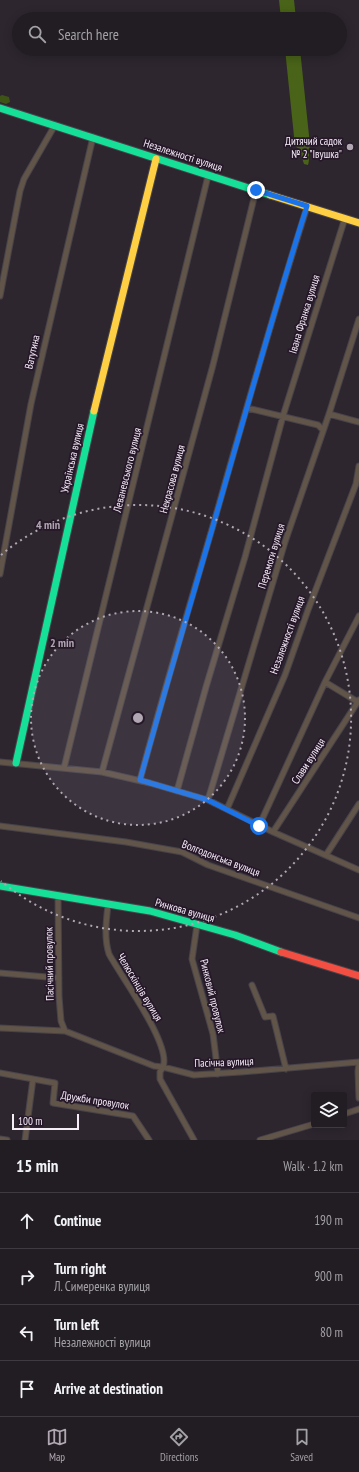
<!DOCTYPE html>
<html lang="en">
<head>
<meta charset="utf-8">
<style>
  :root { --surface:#221c23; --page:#2a252b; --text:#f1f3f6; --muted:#a2a1a6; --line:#3f3a41; --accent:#b0a7b2 }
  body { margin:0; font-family:"PT Sans Narrow",sans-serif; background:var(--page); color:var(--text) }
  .controls { position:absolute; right:12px; bottom:12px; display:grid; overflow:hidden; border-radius:4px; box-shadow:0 2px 10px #0003 }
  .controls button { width:36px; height:36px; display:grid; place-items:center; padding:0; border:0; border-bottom:1px solid var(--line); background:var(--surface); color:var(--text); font:20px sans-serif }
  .scale { position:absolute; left:12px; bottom:10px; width:67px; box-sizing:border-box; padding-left:4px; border:2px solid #f6ecf8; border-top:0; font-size:11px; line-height:14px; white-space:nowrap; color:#f6ecf8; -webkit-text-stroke:3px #261829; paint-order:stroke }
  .stop { position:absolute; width:12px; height:12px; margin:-9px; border:3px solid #1a73e8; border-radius:50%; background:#fff }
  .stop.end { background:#1a73e8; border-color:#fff; box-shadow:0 1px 4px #0008 }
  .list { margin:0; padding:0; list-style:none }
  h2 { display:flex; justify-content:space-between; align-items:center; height:52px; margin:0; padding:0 16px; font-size:17px }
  h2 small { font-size:13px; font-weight:400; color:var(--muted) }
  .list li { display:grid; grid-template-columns:26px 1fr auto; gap:12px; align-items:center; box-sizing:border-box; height:56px; padding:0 16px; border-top:1px solid var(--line) }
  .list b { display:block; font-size:15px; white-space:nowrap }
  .list p { margin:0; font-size:13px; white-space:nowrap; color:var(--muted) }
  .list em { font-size:13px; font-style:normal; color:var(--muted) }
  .icon { flex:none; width:22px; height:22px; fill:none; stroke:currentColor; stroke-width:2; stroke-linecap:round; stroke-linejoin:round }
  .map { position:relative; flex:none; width:359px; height:1140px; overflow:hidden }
  .search { position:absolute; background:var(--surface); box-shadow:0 2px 10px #0003; left:12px; right:12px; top:12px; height:44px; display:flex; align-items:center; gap:10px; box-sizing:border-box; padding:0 14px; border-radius:22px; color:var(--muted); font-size:15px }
  .sheet { height:276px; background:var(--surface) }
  nav { display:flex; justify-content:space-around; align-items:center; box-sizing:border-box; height:56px; border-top:1px solid var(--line); background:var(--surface); font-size:11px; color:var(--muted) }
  nav a { display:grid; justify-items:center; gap:2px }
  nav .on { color:var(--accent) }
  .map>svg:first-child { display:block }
  .green { fill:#3d5416 }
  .forest { fill:#496318 }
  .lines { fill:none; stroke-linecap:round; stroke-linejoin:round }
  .street-casing { stroke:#48434a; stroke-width:7 }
  .fast-casing { stroke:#48434a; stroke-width:9 }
  .slow-casing { stroke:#48434a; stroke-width:9 }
  .jam-casing { stroke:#48434a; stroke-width:9 }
  .street { stroke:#615449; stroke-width:5 }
  .fast { stroke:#16e098; stroke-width:7 }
  .slow { stroke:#ffcf43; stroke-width:7 }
  .jam { stroke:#f24e42; stroke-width:7 }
  .route { stroke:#1a73e8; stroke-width:5 }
  .ring { fill:none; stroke:#b0a7b2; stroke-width:2; stroke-dasharray:2 4 }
  .poi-dot { fill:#b0a7b2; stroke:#261829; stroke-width:1.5 }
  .labels { text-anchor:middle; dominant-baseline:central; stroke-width:3.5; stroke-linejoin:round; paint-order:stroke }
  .poi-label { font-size:11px; fill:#f6ecf8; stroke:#261829; text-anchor:end }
  .street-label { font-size:11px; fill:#f6ecf8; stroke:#261829 }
  .centre { fill:#b0a7b2; stroke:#261829; stroke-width:2 }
  .ring-label { font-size:12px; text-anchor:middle; font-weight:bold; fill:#b0a7b2; stroke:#261829; stroke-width:3.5; stroke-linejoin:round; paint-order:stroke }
</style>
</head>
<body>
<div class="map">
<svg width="359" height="1140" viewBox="0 0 359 1140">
  <rect width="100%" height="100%" fill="#2d262f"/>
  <path class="green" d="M 2,95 L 9,97 L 10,102 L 6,104 L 0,102 L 0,96 Z"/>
  <path class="forest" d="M 279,0 L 294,0 L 296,19 L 281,19 Z
    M 285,49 L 300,49 L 310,145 C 308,153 310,159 308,165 L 304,164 L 299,149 L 295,146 Z"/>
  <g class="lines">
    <defs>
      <path id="street" d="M 0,296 L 20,191 L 24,179 L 55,125
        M 247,408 L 318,425 L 323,430
        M 329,414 L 359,422
        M 0,574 L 31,404 L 93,137
        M 325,682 L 358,702
        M 0,762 L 102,772 L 150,783 L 208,800 L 273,832 L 359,870
        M 64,768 L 208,176
        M 102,772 L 213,365 L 256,190
        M 140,780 C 163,694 189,608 214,522 C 244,416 274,311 307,207
        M 177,791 L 206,687 L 245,557 L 283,416 L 345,218
        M 208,800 L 285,542 L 329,414 L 359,319
        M 227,809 L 285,675 L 308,610 L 356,484 L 359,466
        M 0,826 L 126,842 L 182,852 L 208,865 L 359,918
        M 259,826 L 325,682 L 359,616
        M 273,832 L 359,700
        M 326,855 L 359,804
        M 58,895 L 59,996 L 61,1021 L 65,1031
        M 108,905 C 106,922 104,938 109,954 C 120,975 172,1045 163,1067 C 162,1069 161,1070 160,1072 L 160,1079 L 194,1140
        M 197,925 L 192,959 L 213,1034 L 218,1074
        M 0,973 L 59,978
        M 252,985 L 265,1017 L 273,1016 L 286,1069
        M 0,1028 L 65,1031 L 154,1066 L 163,1067 L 194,1075 L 241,1072 L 359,1062
        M 359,1064 L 358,1071 L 359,1098
        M 0,1073 L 55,1083 L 53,1103 L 133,1116 L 149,1140
        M 344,1114 L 359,1109
        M 0,1139 L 7,1140
        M 25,1140 L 33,1079
        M 260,1140 L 314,1124"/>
      <path id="fast" d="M 0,108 L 270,195
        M 16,763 L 94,411
        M 0,886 L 150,911 L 235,935 L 281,952"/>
      <path id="slow" d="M 270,195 L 359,223
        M 94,411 L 156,159"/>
      <path id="jam" d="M 281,952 L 359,976"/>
    </defs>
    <use href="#street" class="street-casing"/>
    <use href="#fast" class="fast-casing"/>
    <use href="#slow" class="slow-casing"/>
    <use href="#jam" class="jam-casing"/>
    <use href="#street" class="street"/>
    <use href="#fast" class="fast"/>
    <use href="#slow" class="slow"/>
    <use href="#jam" class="jam"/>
  </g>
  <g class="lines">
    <path class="route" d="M 256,190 L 307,206 C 274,310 245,415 215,519 C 190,606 164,693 140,780 L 208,800 L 259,826"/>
  </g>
  <circle cx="138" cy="718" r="107" fill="#b0a7b2" fill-opacity=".12"/>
  <g class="ring">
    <circle cx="138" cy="718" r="107"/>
    <path d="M1 555A213 213 0 1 1 1 881"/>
  </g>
  <circle class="poi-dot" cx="350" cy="147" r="4"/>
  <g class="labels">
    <g class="poi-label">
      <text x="342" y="141">Дитячий садок<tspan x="342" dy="13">№ 2 "Івушка"</tspan></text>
    </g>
    <g class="street-label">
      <text transform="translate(183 155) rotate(18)">Незалежності вулиця</text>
      <text transform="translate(304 314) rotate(-73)">Івана Франка вулиця</text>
      <text transform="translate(32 352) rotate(-77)">Ватутина</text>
      <text transform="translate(72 458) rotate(-77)">Українська вулиця</text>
      <text transform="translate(127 470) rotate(-76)">Леваневського вулиця</text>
      <text transform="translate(172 479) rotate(-75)">Некрасова вулиця</text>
      <text transform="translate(271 556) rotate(-73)">Перемоги вулиця</text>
      <text transform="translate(287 635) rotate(-70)">Незалежності вулиця</text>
      <text transform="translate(308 761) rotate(-57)">Слави вулиця</text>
      <text transform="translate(221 858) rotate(21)">Волгодонська вулиця</text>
      <text transform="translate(185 910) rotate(16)">Ринкова вулиця</text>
      <text transform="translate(49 964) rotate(-91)">Пасічний провулок</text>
      <text transform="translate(140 987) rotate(59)">Челюскінців вулиця</text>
      <text transform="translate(213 996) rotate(76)">Ринковий провулок</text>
      <text transform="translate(224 1062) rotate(-2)">Пасічна вулиця</text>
      <text transform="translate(95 1100) rotate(9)">Дружби провулок</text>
    </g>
  </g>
  <circle cx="138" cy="718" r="6" class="centre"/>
  <g class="ring-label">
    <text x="48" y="529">4 min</text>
    <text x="62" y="647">2 min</text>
  </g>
</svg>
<div class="controls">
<button><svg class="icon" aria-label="layers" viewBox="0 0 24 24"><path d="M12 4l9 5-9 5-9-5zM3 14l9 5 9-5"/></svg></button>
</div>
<div class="scale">100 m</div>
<div class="stop" style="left:259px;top:826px"></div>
<div class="stop end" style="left:256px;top:190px"></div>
<div class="search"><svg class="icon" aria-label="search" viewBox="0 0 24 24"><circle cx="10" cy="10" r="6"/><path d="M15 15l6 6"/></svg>Search here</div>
</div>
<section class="sheet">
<h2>15 min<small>Walk · 1.2 km</small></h2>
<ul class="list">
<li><svg class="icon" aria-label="ahead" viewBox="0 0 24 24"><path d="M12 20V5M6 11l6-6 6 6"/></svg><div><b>Continue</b></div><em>190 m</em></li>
<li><svg class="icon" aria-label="right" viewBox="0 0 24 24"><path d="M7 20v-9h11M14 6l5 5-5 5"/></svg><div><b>Turn right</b><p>Л. Симеренка вулиця</p></div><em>900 m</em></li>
<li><svg class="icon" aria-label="left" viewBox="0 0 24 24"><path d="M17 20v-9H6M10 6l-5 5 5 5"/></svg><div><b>Turn left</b><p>Незалежності вулиця</p></div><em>80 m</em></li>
<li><svg class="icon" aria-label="arrive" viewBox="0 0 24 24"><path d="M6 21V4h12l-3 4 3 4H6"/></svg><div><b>Arrive at destination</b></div></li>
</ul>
</section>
<nav>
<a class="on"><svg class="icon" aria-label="map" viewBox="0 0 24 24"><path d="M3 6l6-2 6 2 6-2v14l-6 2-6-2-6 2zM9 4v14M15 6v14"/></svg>Map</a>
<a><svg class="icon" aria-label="directions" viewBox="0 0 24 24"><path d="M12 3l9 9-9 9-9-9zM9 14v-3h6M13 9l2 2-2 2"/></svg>Directions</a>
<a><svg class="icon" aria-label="saved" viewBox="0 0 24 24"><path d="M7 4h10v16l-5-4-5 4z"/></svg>Saved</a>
</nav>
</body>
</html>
